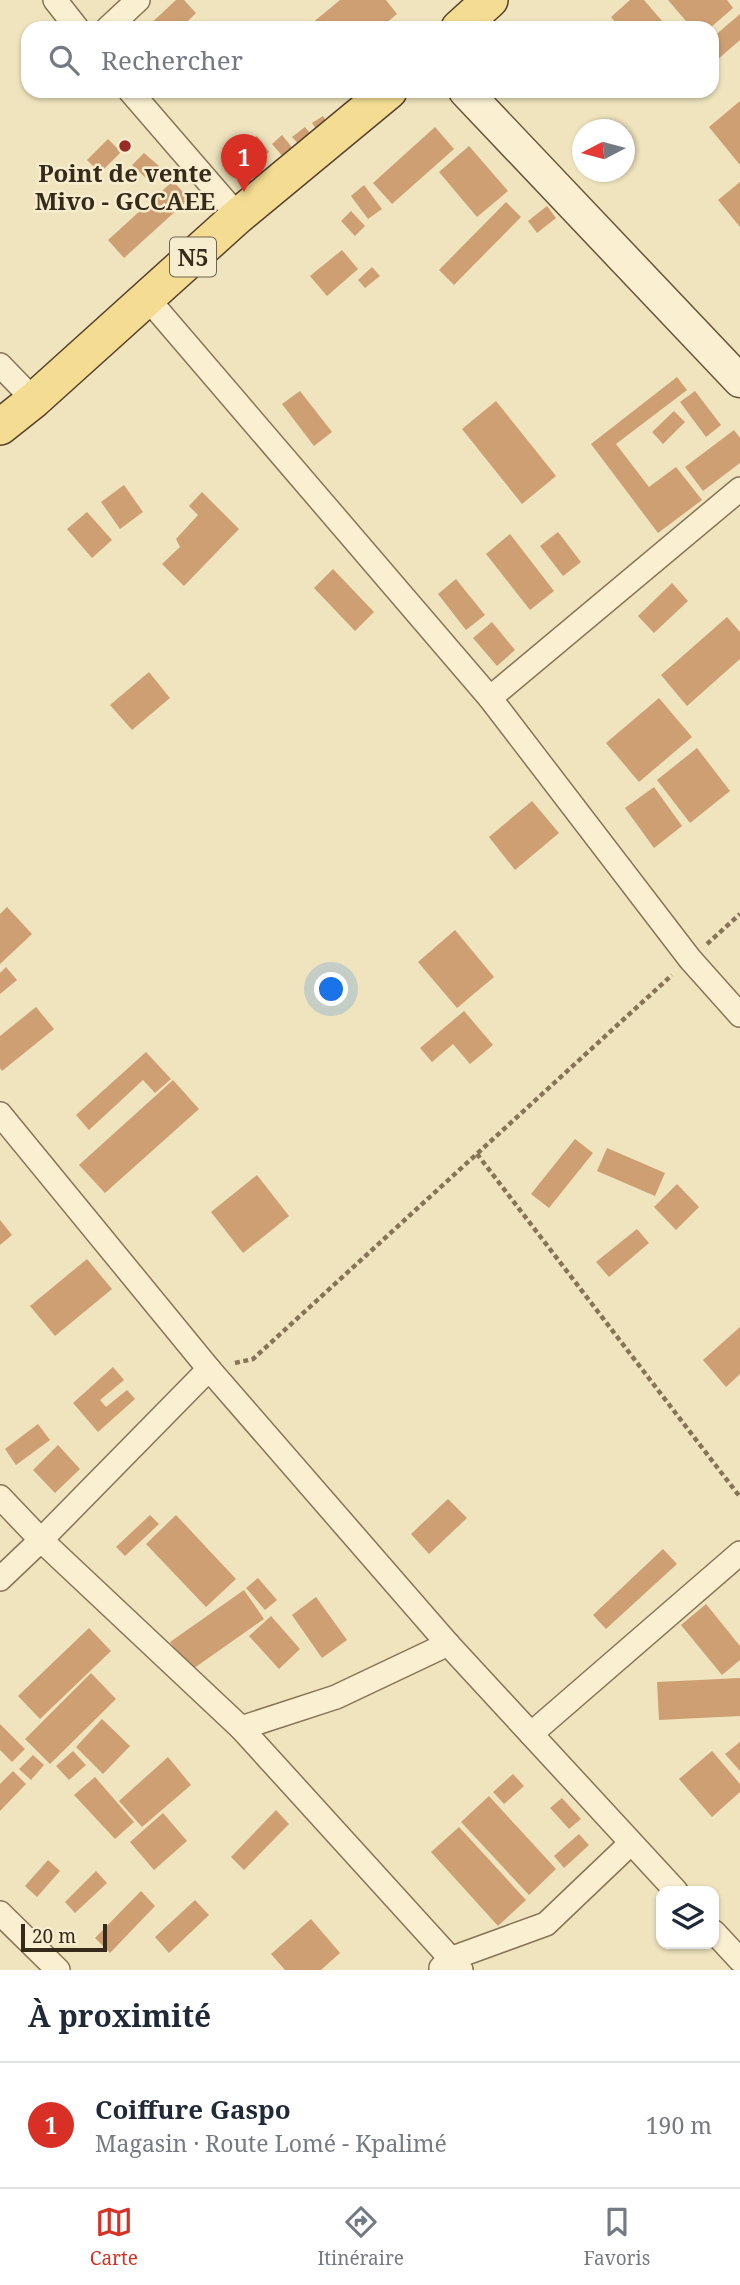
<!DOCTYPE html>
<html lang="fr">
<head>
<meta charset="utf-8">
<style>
  :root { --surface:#fff; --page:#f2f2f3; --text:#1f2937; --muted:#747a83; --line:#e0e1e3; --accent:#d93025 }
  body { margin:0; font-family:"Noto Serif",serif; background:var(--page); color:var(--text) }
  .controls { position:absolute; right:21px; bottom:21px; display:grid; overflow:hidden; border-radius:14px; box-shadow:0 2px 5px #0004 }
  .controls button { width:63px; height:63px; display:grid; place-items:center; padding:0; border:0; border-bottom:2px solid var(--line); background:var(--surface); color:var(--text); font:35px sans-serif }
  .compass { position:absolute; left:572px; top:119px; width:63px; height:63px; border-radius:50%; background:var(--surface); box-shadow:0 2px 5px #0004; rotate:264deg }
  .scale { position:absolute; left:21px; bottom:18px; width:86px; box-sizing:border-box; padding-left:7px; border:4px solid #362a1b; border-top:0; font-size:19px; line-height:24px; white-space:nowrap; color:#362a1b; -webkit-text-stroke:5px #f6edce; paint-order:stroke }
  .you { position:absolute; left:332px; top:990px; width:24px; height:24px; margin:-18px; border:5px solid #fff; border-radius:50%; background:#1a73e8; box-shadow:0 0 0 10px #1a73e833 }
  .badge { display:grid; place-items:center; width:46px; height:46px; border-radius:50%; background:var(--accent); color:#fff; font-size:23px; font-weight:700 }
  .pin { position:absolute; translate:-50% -58px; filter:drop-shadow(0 2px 4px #0008) }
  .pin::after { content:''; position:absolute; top:37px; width:24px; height:21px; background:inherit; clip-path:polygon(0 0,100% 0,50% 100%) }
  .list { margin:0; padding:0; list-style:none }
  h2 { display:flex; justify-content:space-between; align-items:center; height:91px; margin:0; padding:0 28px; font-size:30px }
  h2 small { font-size:23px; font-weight:400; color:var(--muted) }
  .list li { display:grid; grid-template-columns:46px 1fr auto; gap:21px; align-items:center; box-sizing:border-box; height:126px; padding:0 28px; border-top:2px solid var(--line) }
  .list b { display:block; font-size:26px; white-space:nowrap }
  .list p { margin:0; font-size:23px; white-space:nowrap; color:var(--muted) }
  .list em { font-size:23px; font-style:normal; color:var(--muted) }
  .icon { flex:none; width:38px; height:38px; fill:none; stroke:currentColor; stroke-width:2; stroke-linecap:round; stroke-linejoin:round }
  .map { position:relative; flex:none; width:740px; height:1970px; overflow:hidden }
  .search { position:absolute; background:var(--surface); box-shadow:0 2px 5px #0004; left:21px; right:21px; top:21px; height:77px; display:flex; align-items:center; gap:18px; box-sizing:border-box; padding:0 24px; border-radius:21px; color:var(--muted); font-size:26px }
  .sheet { height:217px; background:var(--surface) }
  nav { display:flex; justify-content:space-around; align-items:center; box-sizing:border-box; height:98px; border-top:2px solid var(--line); background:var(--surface); font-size:19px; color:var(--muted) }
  nav a { display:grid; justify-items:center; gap:4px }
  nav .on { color:var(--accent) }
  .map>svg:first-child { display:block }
</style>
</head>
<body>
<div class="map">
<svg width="740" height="1970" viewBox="0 0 740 1970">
  <rect width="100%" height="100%" fill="#efe4be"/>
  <g fill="#ce9f72">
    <path d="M176,0H184L196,13L181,28H146Z"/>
    <path d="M340,0H386L397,14L380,28H314L311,24Z"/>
    <path d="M630,0H644L668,28H620L611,17Z"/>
    <path d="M668,0H727L733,8L710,28H692Z"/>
    <path d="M740,14V40L717,60L712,55V38Z"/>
    <path d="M740,101V165L709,127Z"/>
    <path d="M323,116L331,128L320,135L312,123Z"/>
    <path d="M305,127L315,139L303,149L292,137Z"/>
    <path d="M435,127L454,149L392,204L373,183Z"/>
    <path d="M282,135L295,151L285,159L272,144Z"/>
    <path d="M257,136L269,152L250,167L237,150Z"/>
    <path d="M108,139L121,152L100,173L87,160Z"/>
    <path d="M469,146L508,191L477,217L439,172Z"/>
    <path d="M144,153L159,166L147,179L132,165Z"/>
    <path d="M173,181L189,199L124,258L108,240Z"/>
    <path d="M740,182V227L718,200Z"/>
    <path d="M364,185L382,209L368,219L351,196Z"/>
    <path d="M506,202L521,217L454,285L439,270Z"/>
    <path d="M547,206L556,218L537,233L528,221Z"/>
    <path d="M351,211L365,226L355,236L341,221Z"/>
    <path d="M342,250L358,269L327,296L310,276Z"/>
    <path d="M372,267L380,276L365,288L358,280Z"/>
    <path d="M677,377L687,390L616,444L649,487L676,467L702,500L658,533L591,444Z"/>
    <path d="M300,391L332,432L314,446L282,404Z"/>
    <path d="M695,391L721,425L706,437L680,402Z"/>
    <path d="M496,401L556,476L522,504L462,429Z"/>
    <path d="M674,411L685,422L663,444L652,432Z"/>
    <path d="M734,430L740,438V463L703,491L685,467Z"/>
    <path d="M124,485L143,512L120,529L101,502Z"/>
    <path d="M202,492L239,529L184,586L162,564L180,547L176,539L198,515L189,506Z"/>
    <path d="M87,512L112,540L92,558L67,529Z"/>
    <path d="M558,532L581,562L563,576L540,546Z"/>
    <path d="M510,534L554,591L530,610L486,554Z"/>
    <path d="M333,569L374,612L355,631L314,588Z"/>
    <path d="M456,579L485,615L466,630L438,594Z"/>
    <path d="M672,583L688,601L654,633L638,616Z"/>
    <path d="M727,617L740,632V659L687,706L661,675Z"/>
    <path d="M492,622L515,650L497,666L473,638Z"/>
    <path d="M149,672L170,698L132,730L110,705Z"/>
    <path d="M659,698L692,737L639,782L606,743Z"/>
    <path d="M697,748L730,791L690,823L657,780Z"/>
    <path d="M654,787L682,826L654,848L625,808Z"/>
    <path d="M532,801L559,833L515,870L489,837Z"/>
    <path d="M7,907L32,934L0,964V914Z"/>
    <path d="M455,930L494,977L457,1008L418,962Z"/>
    <path d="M6,967L17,980L0,994V973Z"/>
    <path d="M36,1007L54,1029L2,1071L0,1068V1036Z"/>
    <path d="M464,1011L493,1045L470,1064L453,1044L432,1062L420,1048Z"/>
    <path d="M146,1052L171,1079L155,1093L143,1080L89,1130L76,1115Z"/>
    <path d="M173,1080L199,1109L105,1193L79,1165Z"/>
    <path d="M575,1139L593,1153L549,1208L531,1194Z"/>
    <path d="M607,1148L665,1173L655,1196L597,1171Z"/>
    <path d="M257,1175L289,1216L243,1253L211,1212Z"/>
    <path d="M677,1184L699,1207L676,1230L654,1207Z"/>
    <path d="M0,1220L12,1235L0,1245Z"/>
    <path d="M637,1229L649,1243L609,1277L596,1262Z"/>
    <path d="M87,1259L112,1289L55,1336L30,1306Z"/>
    <path d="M740,1327V1374L726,1387L703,1360Z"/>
    <path d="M113,1367L124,1380L100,1400L106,1407L127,1390L135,1399L98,1432L73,1403Z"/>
    <path d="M38,1424L50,1440L16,1465L5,1449Z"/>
    <path d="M58,1445L80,1469L55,1493L33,1470Z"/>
    <path d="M448,1499L467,1518L429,1554L411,1534Z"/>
    <path d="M150,1515L159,1524L125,1556L116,1547Z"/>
    <path d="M176,1515L236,1579L206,1607L146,1544Z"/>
    <path d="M663,1549L677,1564L606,1629L593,1615Z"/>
    <path d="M258,1578L277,1600L265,1610L246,1588Z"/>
    <path d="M244,1590L264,1619L190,1671L170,1642Z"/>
    <path d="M316,1597L347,1640L322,1658L292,1615Z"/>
    <path d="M706,1604L740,1646V1660L722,1675L681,1625Z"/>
    <path d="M271,1616L300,1649L279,1669L249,1636Z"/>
    <path d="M89,1628L111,1651L40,1719L18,1696Z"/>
    <path d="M91,1673L116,1699L50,1764L25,1739Z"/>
    <path d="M740,1678V1716L659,1720L657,1682Z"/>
    <path d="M102,1719L130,1746L103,1774L76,1747Z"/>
    <path d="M0,1724L25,1749L12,1762L0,1750Z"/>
    <path d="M740,1742V1771L725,1754Z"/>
    <path d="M73,1751L86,1765L69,1780L56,1766Z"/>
    <path d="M712,1751L740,1784V1792L712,1817L679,1779Z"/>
    <path d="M33,1755L44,1765L31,1780L19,1769Z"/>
    <path d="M168,1757L191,1785L142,1827L119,1801Z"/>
    <path d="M13,1771L26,1784L0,1811V1784Z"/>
    <path d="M513,1774L524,1786L504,1804L493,1792Z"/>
    <path d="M95,1777L134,1822L115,1839L74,1795Z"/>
    <path d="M489,1796L556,1869L529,1895L461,1822Z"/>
    <path d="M562,1798L581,1819L569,1829L550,1808Z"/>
    <path d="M276,1810L289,1824L244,1870L231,1857Z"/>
    <path d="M163,1813L187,1841L154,1870L130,1842Z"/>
    <path d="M459,1827L526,1900L498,1926L431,1852Z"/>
    <path d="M579,1834L589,1845L564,1868L554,1856Z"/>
    <path d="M48,1860L60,1871L37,1897L25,1886Z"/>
    <path d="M96,1871L107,1883L75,1913L65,1902Z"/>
    <path d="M141,1891L155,1906L110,1953L95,1938Z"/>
    <path d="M195,1900L209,1915L169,1953L155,1937Z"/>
    <path d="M311,1919L340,1953L321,1970H285L271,1954Z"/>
  </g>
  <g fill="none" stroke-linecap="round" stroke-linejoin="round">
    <g stroke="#877456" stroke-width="26">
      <g id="street">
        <path d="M55,0L77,28"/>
        <path d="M108,28L138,0"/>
        <path d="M130,91L238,216"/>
        <path d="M148,299L490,698L690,959L740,1015"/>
        <path d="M0,365L34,400"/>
        <path d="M490,698L740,489"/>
        <path d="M0,1114L209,1369L448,1644L676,1891"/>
        <path d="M0,1497L41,1540L241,1728L461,1970"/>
        <path d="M0,1579L41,1540L209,1369"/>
        <path d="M241,1728L336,1697L448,1644"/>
        <path d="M531,1734L740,1553"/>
        <path d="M0,1913L58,1970"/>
        <path d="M714,1932L740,1960"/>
        <path d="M441,1968L450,1959L546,1924L631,1843"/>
      </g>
    </g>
    <g stroke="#69553a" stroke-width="35">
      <path id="secondary" d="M465,91L740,381"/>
    </g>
    <g stroke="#55412b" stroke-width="38">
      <g id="primary">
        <path d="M459,28L490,0"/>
        <path d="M0,427L34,400L238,216L389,91"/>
      </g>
    </g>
    <g stroke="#877456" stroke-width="4.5" stroke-dasharray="5 3.5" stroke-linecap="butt">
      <path d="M707,944L740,914"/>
      <path d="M477,1154L740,1497"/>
      <path d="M235,1363L253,1359L672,975"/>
    </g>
    <use href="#street" stroke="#faf0d1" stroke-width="23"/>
    <use href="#secondary" stroke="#faf0d1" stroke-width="32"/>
    <use href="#primary" stroke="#f4dd93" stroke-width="35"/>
  </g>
  <circle fill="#982c25" stroke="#f6edce" stroke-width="2.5" cx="125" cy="146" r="7"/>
  <g text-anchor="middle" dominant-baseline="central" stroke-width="5" stroke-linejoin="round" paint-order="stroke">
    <rect fill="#f6edce" stroke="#706451" stroke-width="2" x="170" y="237.5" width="46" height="39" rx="5"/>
    <g font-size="23" font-weight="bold" fill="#362a1b">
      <text x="193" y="257">N5</text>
    </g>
    <g font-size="24" font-weight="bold" fill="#362a1b" stroke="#f6edce">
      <text x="125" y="172">Point de vente<tspan x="125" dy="28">Mivo - GCCAEE</tspan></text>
    </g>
  </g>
</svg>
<div class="controls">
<button><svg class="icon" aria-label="layers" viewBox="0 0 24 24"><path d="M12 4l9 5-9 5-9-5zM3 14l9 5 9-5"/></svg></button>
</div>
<svg class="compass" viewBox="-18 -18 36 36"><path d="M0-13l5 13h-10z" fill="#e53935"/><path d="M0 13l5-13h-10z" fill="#747a83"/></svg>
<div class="scale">20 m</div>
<div class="you"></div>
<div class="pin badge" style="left:244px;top:192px">1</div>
<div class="search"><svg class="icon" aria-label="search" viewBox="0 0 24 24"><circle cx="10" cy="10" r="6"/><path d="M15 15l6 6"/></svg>Rechercher</div>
</div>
<section class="sheet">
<h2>À proximité<small></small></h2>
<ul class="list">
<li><span class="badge">1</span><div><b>Coiffure Gaspo</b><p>Magasin · Route Lomé - Kpalimé</p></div><em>190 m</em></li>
</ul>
</section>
<nav>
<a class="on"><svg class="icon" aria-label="map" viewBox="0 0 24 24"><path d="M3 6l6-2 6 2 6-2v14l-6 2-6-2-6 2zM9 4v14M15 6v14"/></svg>Carte</a>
<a><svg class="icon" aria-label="directions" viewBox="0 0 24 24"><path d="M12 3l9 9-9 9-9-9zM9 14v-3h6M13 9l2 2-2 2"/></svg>Itinéraire</a>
<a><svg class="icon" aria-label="saved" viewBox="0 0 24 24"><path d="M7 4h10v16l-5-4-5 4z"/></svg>Favoris</a>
</nav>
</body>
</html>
